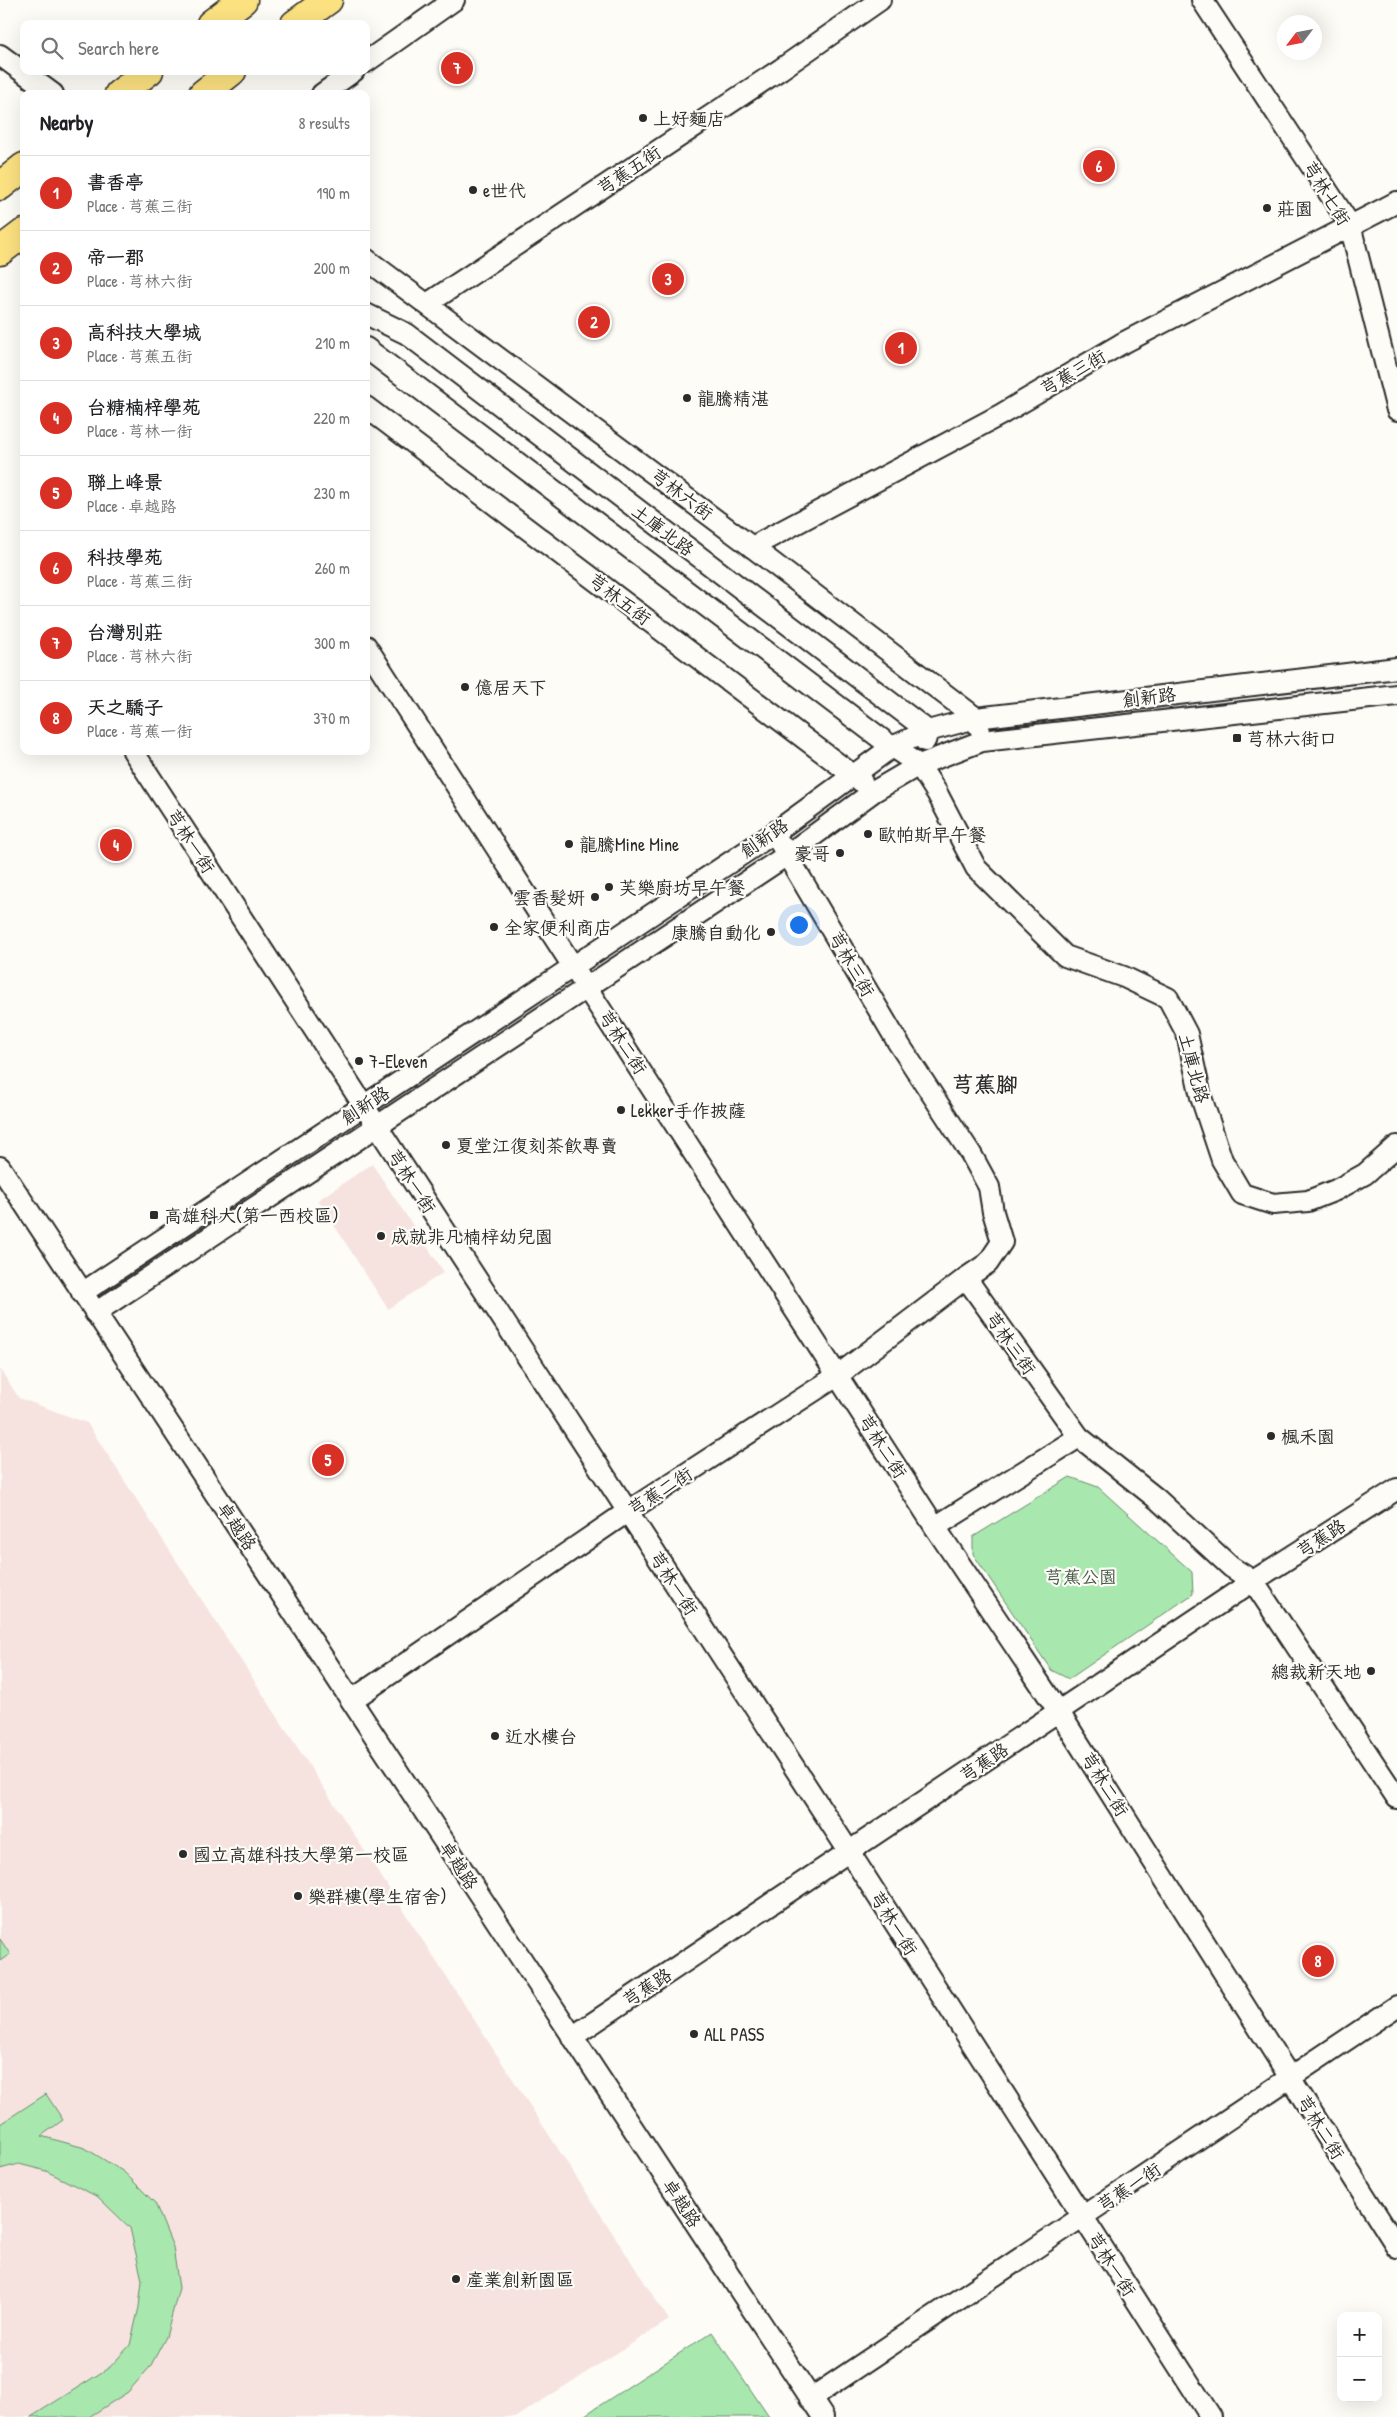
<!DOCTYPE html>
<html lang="en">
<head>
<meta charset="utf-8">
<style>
  :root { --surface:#fff; --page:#f6f6f6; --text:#202124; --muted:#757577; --line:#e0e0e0; --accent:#d93025 }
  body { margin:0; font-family:"Patrick Hand","LXGW WenKai TC",sans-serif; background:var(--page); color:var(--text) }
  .controls { position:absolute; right:15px; bottom:15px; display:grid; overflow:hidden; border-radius:10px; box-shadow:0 5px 20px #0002 }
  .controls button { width:45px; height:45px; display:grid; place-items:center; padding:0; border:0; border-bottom:1px solid var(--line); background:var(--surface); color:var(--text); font:25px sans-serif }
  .compass { position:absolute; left:1277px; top:15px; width:45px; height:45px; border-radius:50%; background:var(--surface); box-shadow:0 5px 20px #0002; rotate:238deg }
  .you { position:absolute; left:798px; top:924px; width:18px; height:18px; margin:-12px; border:4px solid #fff; border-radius:50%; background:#1a73e8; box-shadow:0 0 0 8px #1a73e833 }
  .badge { display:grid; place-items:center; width:32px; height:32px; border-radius:50%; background:var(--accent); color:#fff; font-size:16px; font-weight:700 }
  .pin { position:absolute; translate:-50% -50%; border:2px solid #fff; box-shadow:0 1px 5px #0006 }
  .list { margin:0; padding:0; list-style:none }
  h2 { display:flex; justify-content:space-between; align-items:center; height:65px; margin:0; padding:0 20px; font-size:21px }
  h2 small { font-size:16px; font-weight:400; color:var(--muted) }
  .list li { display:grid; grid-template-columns:32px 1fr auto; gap:15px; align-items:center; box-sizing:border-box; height:75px; padding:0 20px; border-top:1px solid var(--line) }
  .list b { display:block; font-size:19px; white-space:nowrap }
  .list p { margin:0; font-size:16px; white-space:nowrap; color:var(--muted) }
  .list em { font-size:16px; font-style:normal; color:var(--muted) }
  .icon { flex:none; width:28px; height:28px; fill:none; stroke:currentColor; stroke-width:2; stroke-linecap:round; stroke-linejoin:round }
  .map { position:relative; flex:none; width:1397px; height:2417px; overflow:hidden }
  .search { position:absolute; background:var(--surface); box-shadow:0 5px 20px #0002; left:20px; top:20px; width:350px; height:55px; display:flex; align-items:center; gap:12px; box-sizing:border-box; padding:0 18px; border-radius:10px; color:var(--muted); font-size:19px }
  .panel { position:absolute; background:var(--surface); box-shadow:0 5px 20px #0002; left:20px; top:90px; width:350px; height:665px; border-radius:10px }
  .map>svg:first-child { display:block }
</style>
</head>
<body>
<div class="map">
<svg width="1397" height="2417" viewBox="0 0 1397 2417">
  <rect width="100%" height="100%" fill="#fdfcf7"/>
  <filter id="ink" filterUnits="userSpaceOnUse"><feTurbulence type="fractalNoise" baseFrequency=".02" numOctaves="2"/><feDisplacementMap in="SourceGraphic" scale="10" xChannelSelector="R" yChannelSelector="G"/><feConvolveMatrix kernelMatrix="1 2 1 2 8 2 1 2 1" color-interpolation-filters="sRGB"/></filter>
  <g filter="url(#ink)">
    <g fill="#f6e3df">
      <path d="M372,1164L444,1272L388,1309L318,1200Z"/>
      <path d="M0,1369L19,1398L87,1423L669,2320L516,2417H0Z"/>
    </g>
    <g fill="#a8e7ae" stroke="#6a896c">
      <path d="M1070,1477L1098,1487L1192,1572L1193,1594L1069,1679L1051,1670L973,1554V1537Z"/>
      <path d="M0,1939L10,1954L0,1961Z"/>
      <path d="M46,2094L63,2120L41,2136L85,2148L124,2172L155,2203L173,2247L179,2288L166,2337L150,2367L128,2392L89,2417H31L110,2367L130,2345L139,2307L142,2280L130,2228L98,2197L46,2171L19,2164L0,2169V2124Z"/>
      <path d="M712,2332L769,2417H582Z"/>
    </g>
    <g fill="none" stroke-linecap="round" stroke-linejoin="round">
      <g stroke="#2b2b2b" stroke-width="24">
        <g id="minor">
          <path d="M1202,0L1350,225L1397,410"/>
          <path d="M0,55L53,94"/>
          <path d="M366,62L454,0"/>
          <path d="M322,94L354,71"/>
          <path d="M366,259L752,547L976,718L979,727"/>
          <path d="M427,304L781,69L880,0"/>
          <path d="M366,314L407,334L928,731L925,741"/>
          <path d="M366,348L892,747L919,765L937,793L976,868L1065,956L1124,977L1168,998L1187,1034L1201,1097L1222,1160L1242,1194L1273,1204L1308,1201L1336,1190L1365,1174L1397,1146"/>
          <path d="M366,407L862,782"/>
          <path d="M752,547L1000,415L1121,344L1397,202"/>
          <path d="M366,646L935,1527L1059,1712L1397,2247"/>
          <path d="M133,751L850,1853L1211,2417"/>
          <path d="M780,843L897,1041L971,1154L989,1187L993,1212L1002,1242L988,1263L966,1278L1079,1437L1157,1499L1231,1567L1253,1581L1397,1798"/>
          <path d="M0,1167L823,2417"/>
          <path d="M82,1293L774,833L892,747L928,731L976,718L1397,668"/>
          <path d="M95,1313L787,855L873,792L919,765L982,741L1397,695"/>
          <path d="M935,1527L1079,1437"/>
          <path d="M352,1700L627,1512L837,1376L966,1278"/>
          <path d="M572,2037L1253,1581L1397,1489"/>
          <path d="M810,2399L1397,2006"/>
        </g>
      </g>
      <g stroke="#2b2b2b" stroke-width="31">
        <g id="motorway">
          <path d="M211,24L243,0"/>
          <path d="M295,24L328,0"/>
          <path d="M119,94L149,71"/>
          <path d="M203,94L232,71"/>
          <path d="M0,186L24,167"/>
          <path d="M0,251L24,233"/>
        </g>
      </g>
      <use href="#minor" stroke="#fdfcf7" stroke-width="20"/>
      <use href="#motorway" stroke="#fbe180" stroke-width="28"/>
    </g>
  </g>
  <g fill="#2b2b2b" stroke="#fdfcf7" stroke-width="2">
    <circle cx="643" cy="118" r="5"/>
    <circle cx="473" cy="190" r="5"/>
    <circle cx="1267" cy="208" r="5"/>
    <circle cx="687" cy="398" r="5"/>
    <circle cx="465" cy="687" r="5"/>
    <rect x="1232" y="733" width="10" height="10" rx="2.5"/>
    <circle cx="868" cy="834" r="5"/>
    <circle cx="569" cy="844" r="5"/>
    <circle cx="840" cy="853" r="5"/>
    <circle cx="609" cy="887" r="5"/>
    <circle cx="595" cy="897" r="5"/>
    <circle cx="494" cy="927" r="5"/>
    <circle cx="771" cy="932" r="5"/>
    <circle cx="359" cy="1061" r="5"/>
    <circle cx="621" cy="1110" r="5"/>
    <circle cx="446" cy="1145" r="5"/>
    <rect x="149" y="1210" width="10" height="10" rx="2.5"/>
    <circle cx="381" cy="1236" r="5"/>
    <circle cx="1271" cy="1436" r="5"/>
    <circle cx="1371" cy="1671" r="5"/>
    <circle cx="495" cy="1736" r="5"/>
    <circle cx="183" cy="1854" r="5"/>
    <circle cx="298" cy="1896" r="5"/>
    <circle cx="694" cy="2034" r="5"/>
    <circle cx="456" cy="2279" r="5"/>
  </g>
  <g text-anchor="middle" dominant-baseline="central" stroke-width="4.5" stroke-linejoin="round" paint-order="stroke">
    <g font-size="18" fill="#2b2b2b" stroke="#fdfcf7" text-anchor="start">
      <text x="653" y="118">上好麵店</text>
      <text x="483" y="190">e世代</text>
      <text x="1277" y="208">莊園</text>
      <text x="697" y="398">龍騰精湛</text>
      <text x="475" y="687">億居天下</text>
      <text x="1247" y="738">芎林六街口</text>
      <text x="878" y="834">歐帕斯早午餐</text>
      <text x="579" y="844">龍騰Mine Mine</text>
      <text x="830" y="853" text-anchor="end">豪哥</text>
      <text x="619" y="887">芙樂廚坊早午餐</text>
      <text x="585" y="897" text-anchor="end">雲香髮妍</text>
      <text x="504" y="927">全家便利商店</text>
      <text x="761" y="932" text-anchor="end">康騰自動化</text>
      <text x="369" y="1061">7-Eleven</text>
      <text x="631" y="1110">Lekker手作披薩</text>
      <text x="456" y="1145">夏堂江復刻茶飲專賣</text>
      <text x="164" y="1215">高雄科大(第一西校區)</text>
      <text x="391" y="1236">成就非凡楠梓幼兒園</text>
      <text x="1281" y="1436">楓禾園</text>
      <text x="1361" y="1671" text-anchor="end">總裁新天地</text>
      <text x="505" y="1736">近水樓台</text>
      <text x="193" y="1854">國立高雄科技大學第一校區</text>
      <text x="308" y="1896">樂群樓(學生宿舍)</text>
      <text x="704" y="2034">ALL PASS</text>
      <text x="466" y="2279">產業創新園區</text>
    </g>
    <g font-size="18" fill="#2b2b2b" stroke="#fdfcf7">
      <text transform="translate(629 170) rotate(-34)">芎蕉五街</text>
      <text transform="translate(1327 193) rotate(58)">芎林七街</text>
      <text transform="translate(1073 372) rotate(-30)">芎蕉三街</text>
      <text transform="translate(682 494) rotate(37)">芎林六街</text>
      <text transform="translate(663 530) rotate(37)">土庫北路</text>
      <text transform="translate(620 599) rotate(37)">芎林五街</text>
      <text transform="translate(1149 697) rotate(-7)">創新路</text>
      <text transform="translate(764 838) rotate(-35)">創新路</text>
      <text transform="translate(191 841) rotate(57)">芎林一街</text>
      <text transform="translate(852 964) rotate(60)">芎林三街</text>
      <text transform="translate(623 1042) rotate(57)">芎林二街</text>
      <text transform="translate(1194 1068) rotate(75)">土庫北路</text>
      <text transform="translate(365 1105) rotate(-33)">創新路</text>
      <text transform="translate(412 1181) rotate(57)">芎林一街</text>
      <text transform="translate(1011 1343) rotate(55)">芎林三街</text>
      <text transform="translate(883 1446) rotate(57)">芎林二街</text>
      <text transform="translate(660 1491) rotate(-33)">芎蕉二街</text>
      <text transform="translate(237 1526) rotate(56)">卓越路</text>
      <text transform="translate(1321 1538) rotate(-33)">芎蕉路</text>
      <text transform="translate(674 1583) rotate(57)">芎林一街</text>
      <text transform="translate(984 1762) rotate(-34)">芎蕉路</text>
      <text transform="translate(1105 1784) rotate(58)">芎林二街</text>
      <text transform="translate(459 1865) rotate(57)">卓越路</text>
      <text transform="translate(894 1923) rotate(58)">芎林一街</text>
      <text transform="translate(647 1987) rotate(-33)">芎蕉路</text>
      <text transform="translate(1321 2127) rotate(58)">芎林二街</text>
      <text transform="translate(1129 2187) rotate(-34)">芎蕉一街</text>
      <text transform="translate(682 2203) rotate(57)">卓越路</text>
      <text transform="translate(1112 2264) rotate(57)">芎林一街</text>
    </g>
    <g font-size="18" fill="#4a5a4c" stroke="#fdfcf7">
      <text x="1081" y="1576">芎蕉公園</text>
    </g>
    <g font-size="22" font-weight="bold" fill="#2b2b2b" stroke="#fdfcf7">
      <text x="985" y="1084">芎蕉腳</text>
    </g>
  </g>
</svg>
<div class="controls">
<button>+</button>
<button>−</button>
</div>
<svg class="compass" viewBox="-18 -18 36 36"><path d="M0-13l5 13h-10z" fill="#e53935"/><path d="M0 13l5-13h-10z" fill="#757577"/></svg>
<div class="you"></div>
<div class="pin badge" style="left:901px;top:348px">1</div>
<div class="pin badge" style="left:594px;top:322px">2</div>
<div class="pin badge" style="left:668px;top:279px">3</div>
<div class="pin badge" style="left:116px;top:845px">4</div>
<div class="pin badge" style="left:328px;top:1460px">5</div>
<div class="pin badge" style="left:1099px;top:166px">6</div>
<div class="pin badge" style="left:457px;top:68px">7</div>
<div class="pin badge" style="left:1318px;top:1961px">8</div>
<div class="search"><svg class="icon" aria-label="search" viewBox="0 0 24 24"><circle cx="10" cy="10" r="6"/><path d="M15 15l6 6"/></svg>Search here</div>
<section class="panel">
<h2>Nearby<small>8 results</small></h2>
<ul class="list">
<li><span class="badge">1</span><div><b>書香亭</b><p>Place · 芎蕉三街</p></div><em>190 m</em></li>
<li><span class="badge">2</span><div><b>帝一郡</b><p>Place · 芎林六街</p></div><em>200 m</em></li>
<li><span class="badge">3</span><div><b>高科技大學城</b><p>Place · 芎蕉五街</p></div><em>210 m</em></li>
<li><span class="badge">4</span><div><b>台糖楠梓學苑</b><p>Place · 芎林一街</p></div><em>220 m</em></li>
<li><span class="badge">5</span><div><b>聯上峰景</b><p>Place · 卓越路</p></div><em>230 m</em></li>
<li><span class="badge">6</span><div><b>科技學苑</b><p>Place · 芎蕉三街</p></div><em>260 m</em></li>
<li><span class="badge">7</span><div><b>台灣別莊</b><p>Place · 芎林六街</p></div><em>300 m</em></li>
<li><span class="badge">8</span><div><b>天之驕子</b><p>Place · 芎蕉一街</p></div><em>370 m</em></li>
</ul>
</section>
</div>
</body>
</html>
